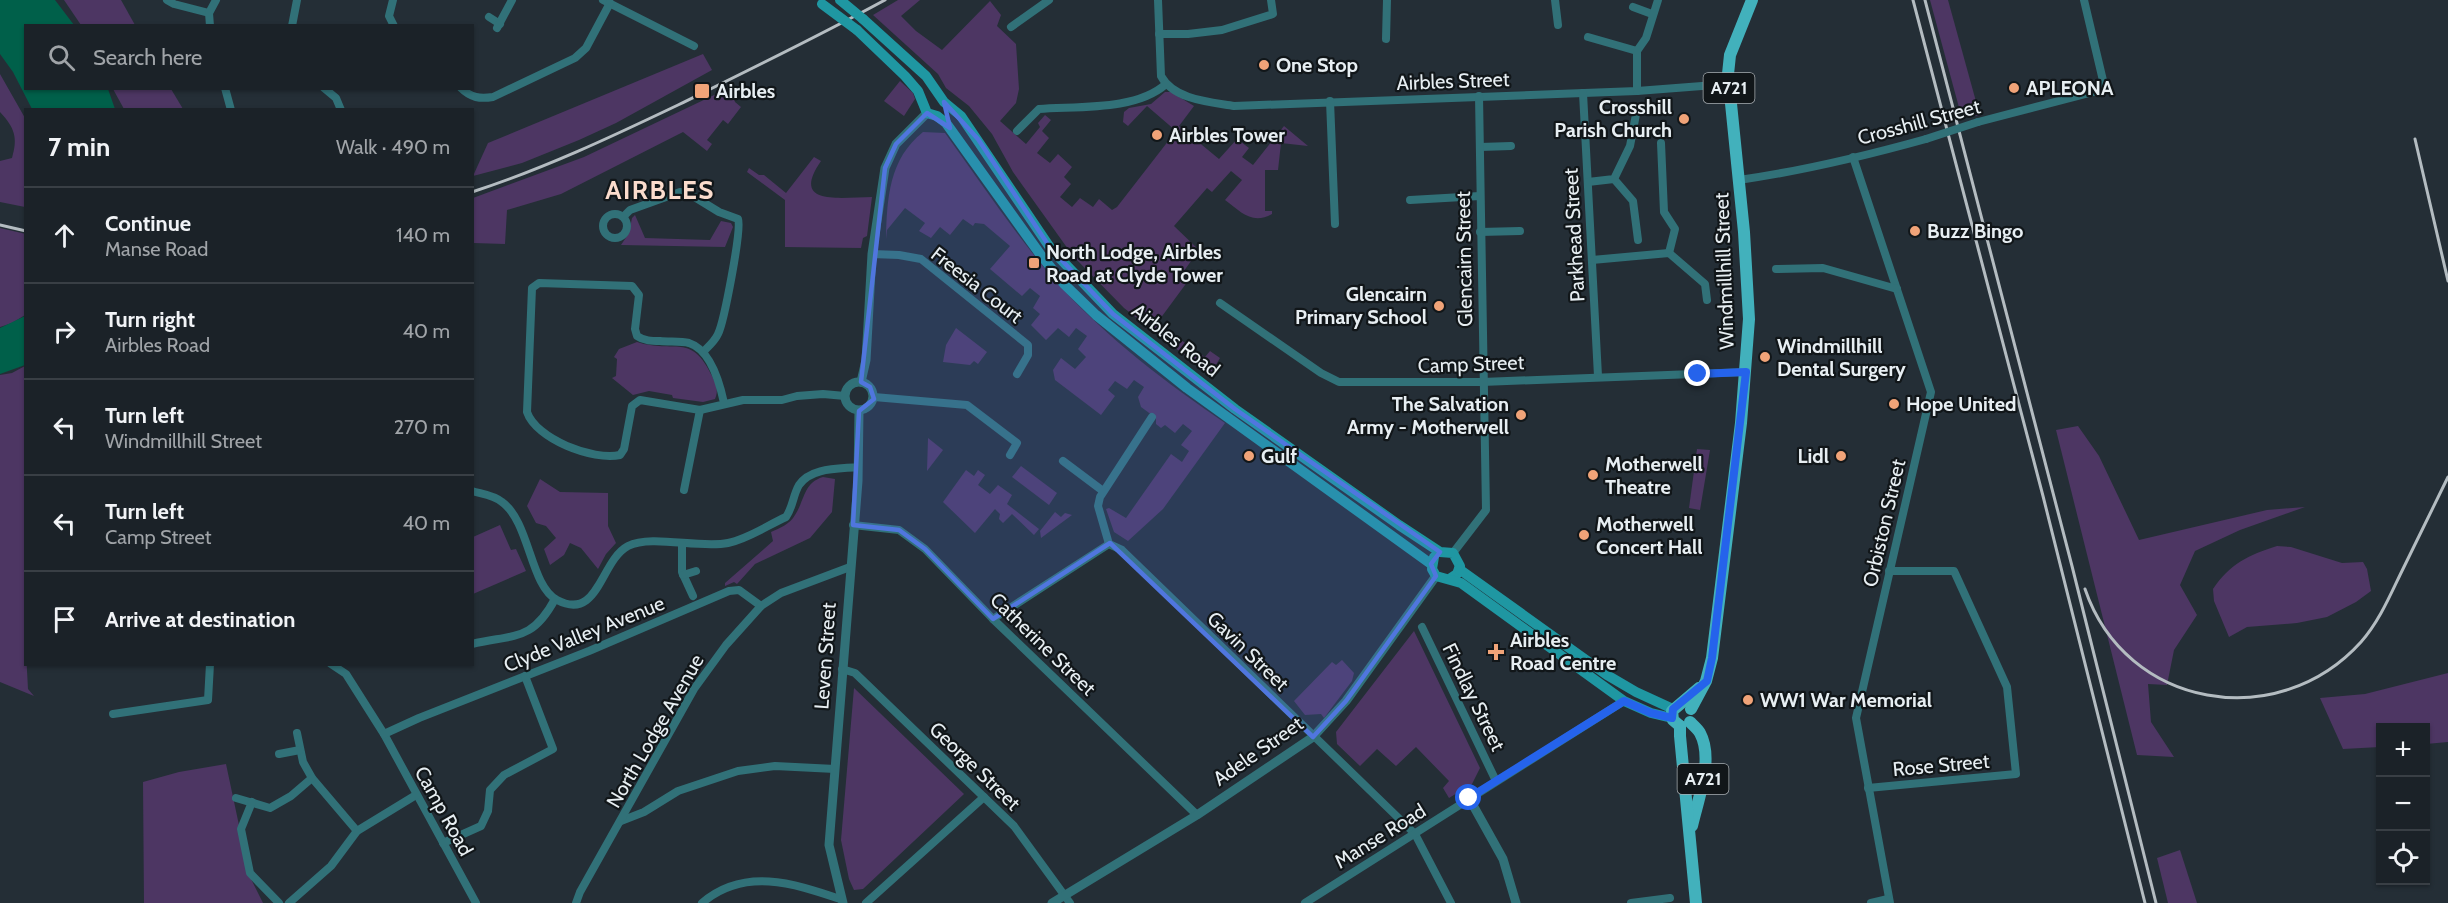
<!DOCTYPE html>
<html lang="en">
<head>
<meta charset="utf-8">
<style>
  :root { --surface:#1b2228; --page:#242a30; --text:#f1f3f6; --muted:#a0a4a8; --line:#393f45 }
  body { margin:0; font-family:Cabin,sans-serif; background:var(--page); color:var(--text) }
  .controls { position:absolute; right:18px; bottom:18px; display:grid; overflow:hidden; border-radius:0px; box-shadow:0 2px 4px #0004 }
  .controls button { width:54px; height:54px; display:grid; place-items:center; padding:0; border:0; border-bottom:2px solid var(--line); background:var(--surface); color:var(--text); font:30px sans-serif }
  .stop { position:absolute; width:18px; height:18px; margin:-14px; border:4px solid #2563eb; border-radius:50%; background:#fff }
  .stop.end { background:#2563eb; border-color:#fff; box-shadow:0 2px 6px #0008 }
  .list { margin:0; padding:0; list-style:none }
  h2 { display:flex; justify-content:space-between; align-items:center; height:78px; margin:0; padding:0 24px; font-size:26px }
  h2 small { font-size:20px; font-weight:400; color:var(--muted) }
  .list li { display:grid; grid-template-columns:39px 1fr auto; gap:18px; align-items:center; box-sizing:border-box; height:96px; padding:0 24px; border-top:2px solid var(--line) }
  .list b { display:block; font-size:22px; white-space:nowrap }
  .list p { margin:0; font-size:20px; white-space:nowrap; color:var(--muted) }
  .list em { font-size:20px; font-style:normal; color:var(--muted) }
  .icon { flex:none; width:33px; height:33px; fill:none; stroke:currentColor; stroke-width:2; stroke-linecap:round; stroke-linejoin:round }
  .map { position:relative; flex:none; width:2448px; height:903px; overflow:hidden }
  .search { position:absolute; background:var(--surface); box-shadow:0 2px 4px #0004; left:24px; top:24px; width:450px; height:66px; display:flex; align-items:center; gap:15px; box-sizing:border-box; padding:0 21px; border-radius:0px; color:var(--muted); font-size:22px }
  .panel { position:absolute; background:var(--surface); box-shadow:0 2px 4px #0004; left:24px; top:108px; width:450px; height:558px; border-radius:0px }
  .map>svg:first-child { display:block }
</style>
</head>
<body>
<div class="map">
<svg width="2448" height="903" viewBox="0 0 2448 903">
  <rect width="100%" height="100%" fill="#242e36"/>
  <g fill="#4d3663">
    <path d="M64,0H121L135,25H81Z"/>
    <path d="M898,0H920L901,16L916,31L942,50L990,1L1001,15L997,26L1016,44L1019,89L1016,103L1000,121L1026,144L1040,127L1038,123L1045,115L1051,120L1042,131L1049,138L1037,153L1050,163L1058,154L1072,167L1064,177L1071,184L1060,197L1072,207L1080,198L1093,207L1099,199L1112,210L1117,207L1176,131L1147,106L1128,126L1123,122L1124,112L1129,108L1151,104L1165,92H1171L1194,106L1179,126L1219,159L1237,139L1249,148L1242,157L1253,165L1284,126L1308,146L1281,143L1278,170H1265V211H1272V214C1252,225 1241,212 1225,200L1242,180L1231,171L1212,192L1207,188L1174,226L1199,250L1181,275L1188,281L1157,323L1205,357L1210,351L1220,358L1210,375L1124,308L1073,256L1013,172L992,134L969,106L946,88L938,74L873,15Z"/>
    <path d="M1930,0H1948L1980,116L1961,115Z"/>
    <path d="M703,54L712,70L616,123L579,140L522,163L473,176L488,143Z"/>
    <path d="M0,74L25,118V207L0,202V161L12,158C18,138 15,128 0,112Z"/>
    <path d="M900,81L913,93L915,99L904,116L884,101Z"/>
    <path d="M731,87L735,102L741,107L728,124L723,120L707,140L712,144L707,151L683,132L561,194L507,210L505,244L473,243V198L584,157Z"/>
    <path d="M113,89H171L183,109H124Z"/>
    <path d="M923,132L945,133C982,184 1018,239 1060,286C1107,338 1168,384 1225,423L1163,509L1128,541L1114,532L1106,509L1109,508L1126,518L1171,454L1182,462L1189,451L1181,445L1192,431L1183,424L1175,433L1165,425L1161,428L1156,424V418L1141,407L1138,397L1144,387L1134,380L1127,389L1115,381L1108,390L1115,396L1101,415L1055,380L1053,370L1061,358L1075,369L1086,357L1078,349L1087,336L1076,328L1069,337L1058,328L1046,340L1031,325L1040,314L1033,308L1040,296L1030,288L1022,296L990,269L1010,246L984,224L975,223L973,226L963,219L950,235L940,227L931,238L919,231L925,223L905,208L887,230L886,239C887,198 889,159 923,132Z"/>
    <path d="M814,157L821,161C789,207 842,197 872,197L867,236L863,238L861,248L785,247V200L747,172L749,168L759,175H764L786,193Z"/>
    <path d="M635,215L645,238L710,240L721,221L731,223L733,227L725,247L621,245L629,233L632,218Z"/>
    <path d="M0,228L26,234L25,315L12,323L0,327Z"/>
    <path d="M956,328L987,352L978,364L974,361L970,365L943,362L946,345Z"/>
    <path d="M637,342C675,354 691,332 712,376C716,384 719,390 715,399L703,402L673,398L672,395L649,391L633,395L612,378L616,376L617,359L614,357L619,349Z"/>
    <path d="M25,366V633L28,689L34,696L0,682V375L12,373Z"/>
    <path d="M2078,426L2099,456L2139,540L2267,510L2305,507L2240,530L2195,551L2180,585L2197,615L2174,650L2167,685L2148,684L2151,722L2174,757L2137,755L2056,430Z"/>
    <path d="M928,438L943,450L927,471Z"/>
    <path d="M1697,449L1710,450L1700,510L1689,508Z"/>
    <path d="M1021,466L1057,493L1049,505L1012,477Z"/>
    <path d="M966,470L974,476L978,470L985,475L978,485L990,494L998,485L1012,495L1007,504L1039,529L1034,535L1012,514L1003,523L999,519L1000,514L995,509L975,533L943,502Z"/>
    <path d="M823,477L835,479L832,512L810,538L755,564L737,584L734,582L725,586V583L773,541L771,532C780,528 790,524 795,515C805,500 803,483 823,477Z"/>
    <path d="M540,479L560,492L608,493V526L616,543L606,554L598,569L581,548L570,543L564,555L550,565L544,549L556,538L546,526L536,523L527,506Z"/>
    <path d="M1055,512L1061,517L1065,513L1072,515L1041,538L1040,531Z"/>
    <path d="M500,525L511,550L516,549L526,571L473,594V537Z"/>
    <path d="M2277,546L2291,547L2342,563L2363,562L2367,569L2371,591L2356,602L2327,617L2297,623L2247,627L2229,637L2214,601L2213,589C2230,564 2248,555 2277,546Z"/>
    <path d="M1414,631L1480,768L1472,784L1449,798L1443,788L1449,781L1416,747L1396,766L1377,749L1360,766L1337,744L1336,732Z"/>
    <path d="M1342,660L1354,673L1352,681L1324,718L1321,714L1305,715L1294,701L1332,662L1336,665Z"/>
    <path d="M2448,673V742L2426,744V728H2380V747L2343,749L2320,698L2365,694Z"/>
    <path d="M854,688L964,794L863,889L854,890L849,879L841,840Z"/>
    <path d="M226,764L250,877L263,903H144L143,782L179,772Z"/>
    <path d="M2180,850L2197,903H2168L2157,858Z"/>
  </g>
  <g fill="#00604a">
    <path d="M0,0H55L74,25L26,26V88L108,89L115,109H32L13,72L0,54Z"/>
    <path d="M25,316V365L0,374V328Z"/>
  </g>
  <g fill="none" stroke-linecap="round" stroke-linejoin="round">
    <g stroke="#317178" stroke-width="8">
      <path d="M167,0L174,4L209,13"/>
      <path d="M393,0L389,16L394,26"/>
      <path d="M603,0L694,46"/>
      <path d="M1158,0L1161,76C1174,100 1210,102 1234,106L1637,91L1728,84"/>
      <path d="M1555,0L1558,25"/>
      <path d="M1633,7L1652,14"/>
      <path d="M489,17L500,24"/>
      <path d="M210,26L209,13L216,0"/>
      <path d="M292,26L297,0"/>
      <path d="M1011,27L1049,0"/>
      <path d="M497,28L512,0"/>
      <path d="M1159,34H1188L1222,30L1273,14L1271,0"/>
      <path d="M1588,37L1637,51"/>
      <path d="M1386,39L1387,0"/>
      <path d="M225,88L231,110"/>
      <path d="M324,88L336,98L341,110"/>
      <path d="M461,88C471,98 480,99 493,97L575,58L586,48L610,3"/>
      <path d="M1637,91V51L1646,38L1658,0"/>
      <path d="M1583,93L1598,376"/>
      <path d="M1330,101L1335,224"/>
      <path d="M1978,122L2105,89L2084,0"/>
      <path d="M1017,131L1039,109C1077,106 1136,111 1166,84"/>
      <path d="M1661,143L1664,212L1675,229L1669,253"/>
      <path d="M1480,147L1511,146"/>
      <path d="M1853,157L1931,392L1856,718L1890,903"/>
      <path d="M1614,179L1633,201L1638,240"/>
      <path d="M1739,180C1802,171 1865,156 1926,139"/>
      <path d="M1588,182L1614,179L1630,146L1637,109"/>
      <path d="M1410,200L1480,196"/>
      <circle cx="615" cy="226" r="12"/>
      <path d="M623,217L630,210L680,192L688,193L719,212L738,219C742,229 724,322 718,334C715,341 708,347 703,352"/>
      <path d="M1480,232L1520,231"/>
      <path d="M872,254L899,255L921,259L1028,345V355L1017,374"/>
      <path d="M1592,260L1669,253L1705,284L1707,300"/>
      <path d="M1776,269L1823,268L1897,289"/>
      <path d="M1220,303L1321,373L1339,382H1482L1746,372"/>
      <path d="M874,397L967,405L1017,443L1010,455"/>
      <path d="M724,403C720,384 711,350 689,343C681,341 669,342 660,341C652,341 644,341 637,336L635,329L639,295L632,286L539,283L532,288L527,412C536,439 593,461 620,455L624,449L632,406L640,400L700,410L743,400H782L797,396L823,394L845,396"/>
      <path d="M1063,461L1103,491"/>
      <path d="M684,490L700,410"/>
      <path d="M472,491C482,494 494,495 502,502C530,522 530,586 557,600C599,622 600,561 628,546C652,534 699,549 728,543C748,539 768,525 786,517C793,507 793,495 799,485C811,467 840,469 858,467"/>
      <path d="M853,525L899,530L925,549L993,619L1197,815"/>
      <path d="M682,544V572L693,596"/>
      <path d="M1109,544L1122,550L1415,834L1451,903"/>
      <path d="M1109,544L1098,506L1100,497L1152,417"/>
      <path d="M1453,553L1486,510L1479,96"/>
      <path d="M683,575L696,571"/>
      <path d="M993,619L1109,544"/>
      <path d="M1422,627L1496,781"/>
      <path d="M472,644C514,634 532,642 555,599"/>
      <path d="M331,664L346,674L384,734L476,903"/>
      <path d="M842,669L855,673L1014,826L1070,903"/>
      <path d="M113,714L208,700L210,664"/>
      <path d="M297,733L303,762L312,778L357,831"/>
      <path d="M384,734L419,718L589,651L729,591L739,590L761,606"/>
      <path d="M279,754L300,750"/>
      <path d="M1868,788L2016,774L2007,687L1954,571H1889"/>
      <path d="M236,798L270,808L291,796L312,778"/>
      <path d="M252,802L241,829L250,873L279,903"/>
      <path d="M621,821L644,812L678,791L738,771L775,766L835,769"/>
      <path d="M443,843L481,826L488,811L490,790L504,775L553,749L525,676"/>
      <path d="M289,903L331,866L357,831L416,795"/>
      <path d="M576,903L580,892L694,689L726,645L761,606L781,593L850,567"/>
      <path d="M702,903C744,867 793,883 840,899"/>
      <path d="M866,903L984,797"/>
      <path d="M1305,903L1624,701"/>
      <path d="M1631,903L1670,898"/>
      <path d="M1871,903L1888,899"/>
    </g>
    <g stroke="#317178" stroke-width="9">
      <circle cx="859" cy="396" r="14"/>
      <path d="M861,382L866,360L872,254L885,168L896,144L927,113"/>
      <path d="M1469,798L1503,859L1516,903"/>
      <path d="M843,903L829,845L858,481L859,411"/>
      <path d="M1052,903L1197,815L1313,737L1346,701L1436,576"/>
    </g>
    <g stroke="#1f97a2" stroke-width="10">
      <path d="M863,19L926,76L944,102L961,116L1051,249L1113,314L1235,409L1399,525L1440,552L1453,553L1460,566L1457,574L1451,578"/>
      <path d="M857,30L905,76L918,91L927,113L937,116L946,123L1040,254L1064,284L1096,315L1187,388L1431,564"/>
      <path d="M1434,557L1432,569L1436,576L1461,583L1624,701L1651,713L1672,718"/>
      <path d="M1459,569L1607,675L1636,692L1673,709"/>
    </g>
    <g stroke="#42b1bc" stroke-width="12">
      <path d="M1691,709L1706,681L1712,658L1741,423L1749,319L1744,232L1728,74L1730,55L1752,0"/>
      <path d="M1690,722C1693,725 1698,729 1700,733C1714,759 1698,799 1692,826"/>
      <path d="M1680,726V736L1696,903"/>
      <path d="M1680,726L1673,720L1672,711L1699,688"/>
    </g>
    <g stroke="#b4bcc1" stroke-width="3">
      <path d="M1913,0L2043,496L2145,903"/>
      <path d="M1925,0L2072,566L2156,903"/>
      <path d="M2415,139L2448,281"/>
      <path d="M472,192C543,169 611,137 678,105C747,71 817,37 885,0"/>
      <path d="M0,225L26,231"/>
      <path d="M2085,589C2126,709 2278,734 2361,642C2378,623 2389,598 2400,575C2416,542 2432,510 2448,477"/>
    </g>
    <path stroke="#317178" stroke-width="8" d="M1926,139L1978,122"/>
    <g stroke="#1f97a2" stroke-width="10">
      <path d="M840,0L863,19"/>
      <path d="M822,4L857,30"/>
    </g>
  </g>
  <g fill="none" stroke-linecap="round" stroke-linejoin="round">
    <path stroke="#2563eb" stroke-width="8" d="M1469,798L1624,701L1651,713L1672,718L1673,709L1707,681L1712,658L1746,372L1698,374"/>
  </g>
  <path fill="#5076de" fill-opacity="0.2" stroke="#5076de" stroke-width="4.5" stroke-linejoin="round" d="M944,102L978,139L1051,249L1113,314L1235,409L1440,552L1431,564L1436,576L1346,701L1313,737L1110,543L993,619L925,549L899,530L853,525L859,411L874,399L870,387L861,382L885,168L896,144L927,113L950,128Z"/>
  <g fill="#f0a378" stroke="#111619" stroke-width="2">
    <circle cx="1264" cy="65" r="6"/>
    <circle cx="2014" cy="88" r="6"/>
    <rect x="694" y="83" width="16" height="16" rx="3"/>
    <circle cx="1684" cy="119" r="6"/>
    <circle cx="1157" cy="135" r="6"/>
    <circle cx="1915" cy="231" r="6"/>
    <rect x="1028" y="257" width="12" height="12" rx="3"/>
    <circle cx="1439" cy="306" r="6"/>
    <circle cx="1765" cy="357" r="6"/>
    <circle cx="1894" cy="404" r="6"/>
    <circle cx="1521" cy="415" r="6"/>
    <circle cx="1249" cy="456" r="6"/>
    <circle cx="1841" cy="456" r="6"/>
    <circle cx="1593" cy="475" r="6"/>
    <circle cx="1584" cy="535" r="6"/>
    <path d="M1493 643h6v6h6v6h-6v6h-6v-6h-6v-6h6z"/>
    <circle cx="1748" cy="700" r="6"/>
  </g>
  <g text-anchor="middle" dominant-baseline="central" stroke-width="4.5" stroke-linejoin="round" paint-order="stroke">
    <g fill="#111619" stroke="#a7adb1" stroke-width="1.5">
      <rect x="1703.5" y="73" width="51" height="30" rx="4.5"/>
      <rect x="1677.5" y="764" width="51" height="30" rx="4.5"/>
    </g>
    <g font-size="18" font-weight="bold" fill="#e7eef2">
      <text x="1729" y="88">A721</text>
      <text x="1703" y="779">A721</text>
    </g>
    <g font-size="20" font-weight="bold" fill="#e7eef2" stroke="#111619" text-anchor="start">
      <text x="1276" y="65">One Stop</text>
      <text x="2026" y="88">APLEONA</text>
      <text x="716" y="91">Airbles</text>
      <text x="1672" y="107" text-anchor="end">Crosshill<tspan x="1672" dy="23">Parish Church</tspan></text>
      <text x="1169" y="135">Airbles Tower</text>
      <text x="1927" y="231">Buzz Bingo</text>
      <text x="1046" y="252">North Lodge, Airbles<tspan x="1046" dy="23">Road at Clyde Tower</tspan></text>
      <text x="1427" y="294" text-anchor="end">Glencairn<tspan x="1427" dy="23">Primary School</tspan></text>
      <text x="1777" y="346">Windmillhill<tspan x="1777" dy="23">Dental Surgery</tspan></text>
      <text x="1509" y="404" text-anchor="end">The Salvation<tspan x="1509" dy="23">Army - Motherwell</tspan></text>
      <text x="1906" y="404">Hope United</text>
      <text x="1261" y="456">Gulf</text>
      <text x="1829" y="456" text-anchor="end">Lidl</text>
      <text x="1605" y="464">Motherwell<tspan x="1605" dy="23">Theatre</tspan></text>
      <text x="1596" y="524">Motherwell<tspan x="1596" dy="23">Concert Hall</tspan></text>
      <text x="1510" y="640">Airbles<tspan x="1510" dy="23">Road Centre</tspan></text>
      <text x="1760" y="700">WW1 War Memorial</text>
    </g>
    <g font-size="20" fill="#e7eef2" stroke="#111619">
      <text transform="translate(1453 81) rotate(-2)">Airbles Street</text>
      <text transform="translate(1919 122) rotate(-15)">Crosshill Street</text>
      <text transform="translate(1574 235) rotate(-93)">Parkhead Street</text>
      <text transform="translate(1464 259) rotate(-91)">Glencairn Street</text>
      <text transform="translate(1724 271) rotate(-92)">Windmillhill Street</text>
      <text transform="translate(977 285) rotate(38)">Freesia Court</text>
      <text transform="translate(1176 340) rotate(38)">Airbles Road</text>
      <text transform="translate(1471 364) rotate(-2)">Camp Street</text>
      <text transform="translate(1884 523) rotate(-77)">Orbiston Street</text>
      <text transform="translate(584 634) rotate(-22)">Clyde Valley Avenue</text>
      <text transform="translate(1043 644) rotate(44)">Catherine Street</text>
      <text transform="translate(1248 651) rotate(44)">Gavin Street</text>
      <text transform="translate(825 656) rotate(-86)">Leven Street</text>
      <text transform="translate(1474 697) rotate(64)">Findlay Street</text>
      <text transform="translate(655 731) rotate(-60)">North Lodge Avenue</text>
      <text transform="translate(1258 751) rotate(-35)">Adele Street</text>
      <text transform="translate(1941 765) rotate(-5)">Rose Street</text>
      <text transform="translate(975 766) rotate(44)">George Street</text>
      <text transform="translate(444 811) rotate(61)">Camp Road</text>
      <text transform="translate(1380 836) rotate(-32)">Manse Road</text>
    </g>
    <g font-size="26" font-weight="bold" letter-spacing="1.5" fill="#fbdccd" stroke="#111619">
      <text x="660" y="190">AIRBLES</text>
    </g>
  </g>
</svg>
<div class="controls">
<button>+</button>
<button>−</button>
<button><svg class="icon" aria-label="locate" viewBox="0 0 24 24"><circle cx="12" cy="12" r="6"/><path d="M12 2v4M12 18v4M2 12h4M18 12h4"/></svg></button>
</div>
<div class="stop" style="left:1469px;top:798px"></div>
<div class="stop end" style="left:1698px;top:374px"></div>
<div class="search"><svg class="icon" aria-label="search" viewBox="0 0 24 24"><circle cx="10" cy="10" r="6"/><path d="M15 15l6 6"/></svg>Search here</div>
<section class="panel">
<h2>7 min<small>Walk · 490 m</small></h2>
<ul class="list">
<li><svg class="icon" aria-label="ahead" viewBox="0 0 24 24"><path d="M12 20V5M6 11l6-6 6 6"/></svg><div><b>Continue</b><p>Manse Road</p></div><em>140 m</em></li>
<li><svg class="icon" aria-label="right" viewBox="0 0 24 24"><path d="M7 20v-9h11M14 6l5 5-5 5"/></svg><div><b>Turn right</b><p>Airbles Road</p></div><em>40 m</em></li>
<li><svg class="icon" aria-label="left" viewBox="0 0 24 24"><path d="M17 20v-9H6M10 6l-5 5 5 5"/></svg><div><b>Turn left</b><p>Windmillhill Street</p></div><em>270 m</em></li>
<li><svg class="icon" aria-label="left" viewBox="0 0 24 24"><path d="M17 20v-9H6M10 6l-5 5 5 5"/></svg><div><b>Turn left</b><p>Camp Street</p></div><em>40 m</em></li>
<li><svg class="icon" aria-label="arrive" viewBox="0 0 24 24"><path d="M6 21V4h12l-3 4 3 4H6"/></svg><div><b>Arrive at destination</b></div></li>
</ul>
</section>
</div>
</body>
</html>
